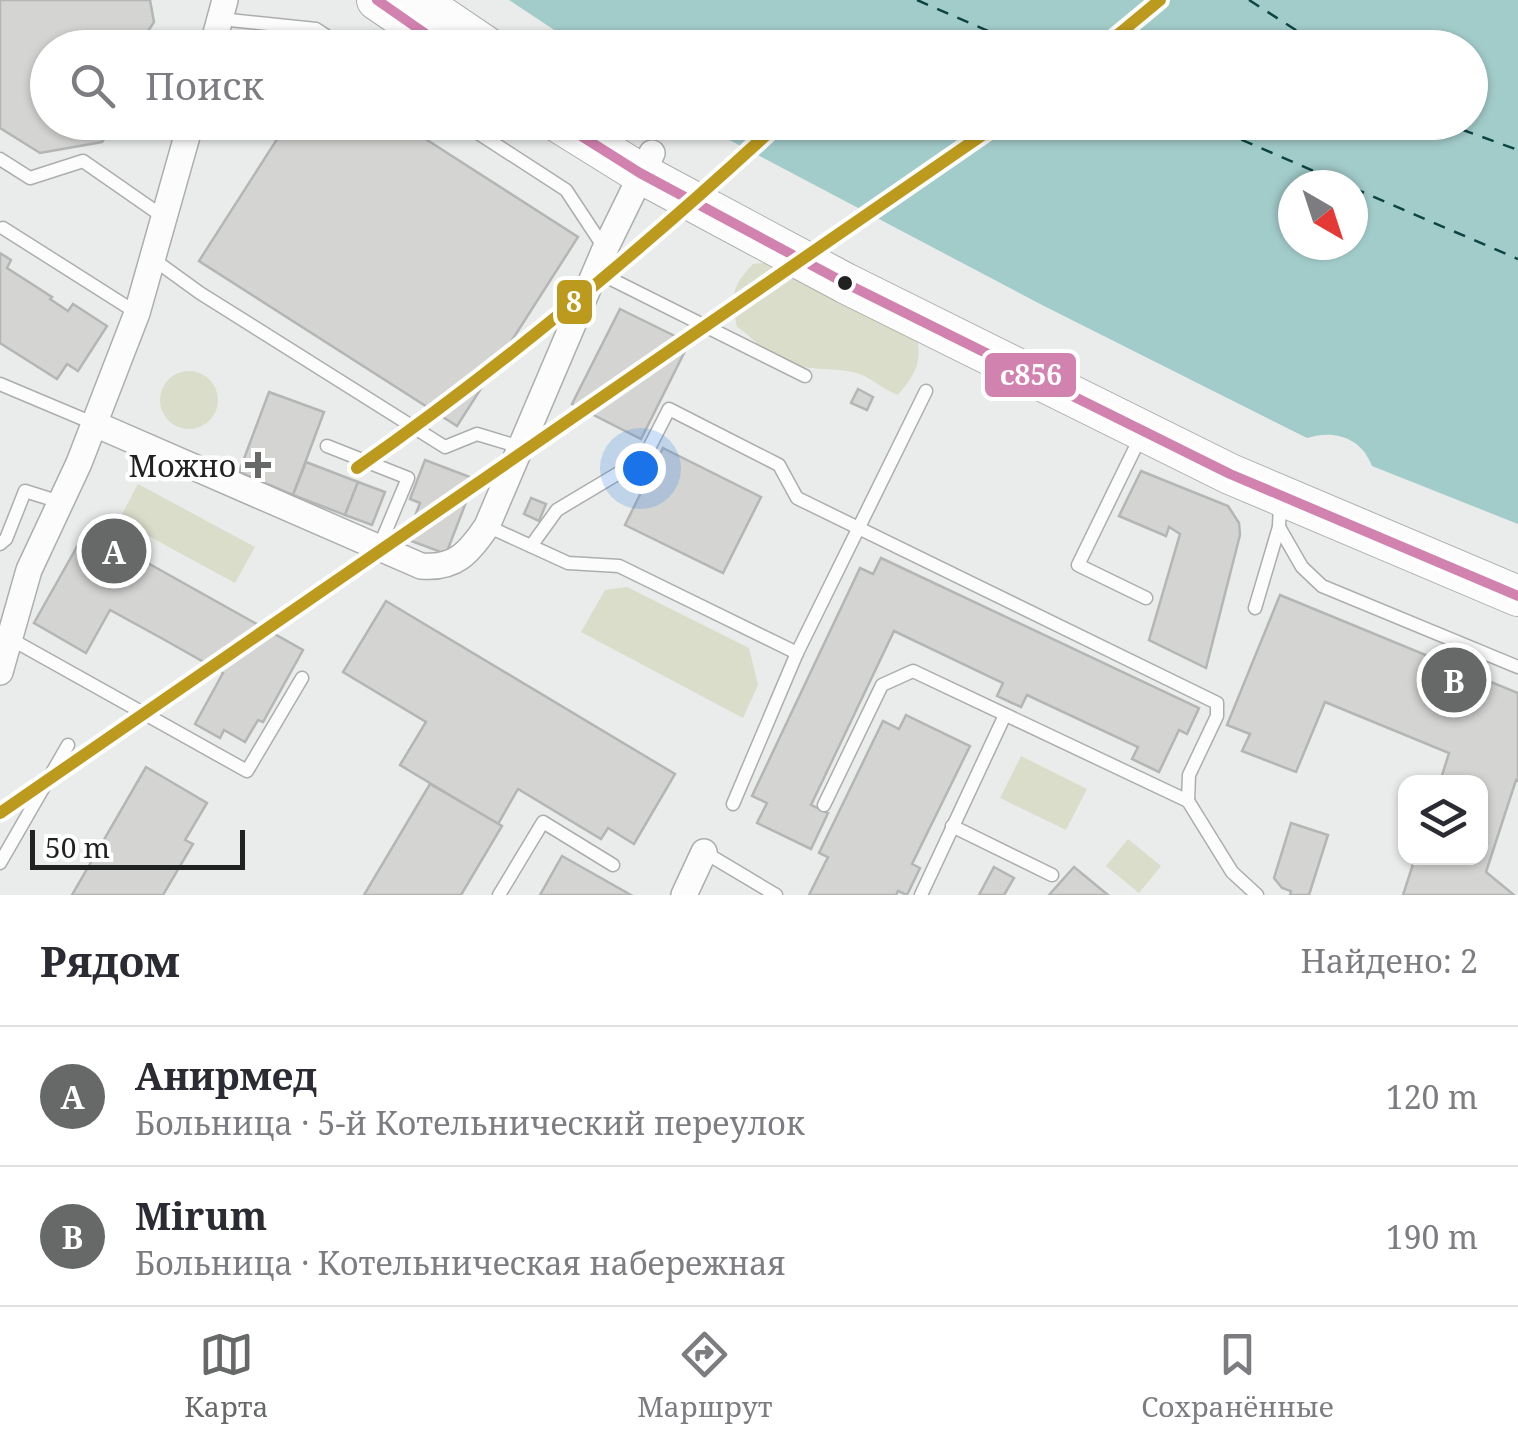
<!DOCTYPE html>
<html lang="ru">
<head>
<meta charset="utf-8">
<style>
  :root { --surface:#fff; --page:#f2f2f3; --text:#2b2b33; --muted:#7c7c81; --line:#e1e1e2; --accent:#666967 }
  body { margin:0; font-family:"Noto Serif",serif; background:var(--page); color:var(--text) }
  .controls { position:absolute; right:30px; bottom:30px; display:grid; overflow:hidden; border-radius:20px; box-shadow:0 2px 8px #0004 }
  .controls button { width:90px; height:90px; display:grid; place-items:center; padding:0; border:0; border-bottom:2px solid var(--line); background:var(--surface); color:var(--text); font:50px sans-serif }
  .compass { position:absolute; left:1278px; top:170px; width:90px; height:90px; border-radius:50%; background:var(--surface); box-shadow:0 2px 8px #0004; rotate:141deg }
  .scale { position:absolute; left:30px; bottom:25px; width:215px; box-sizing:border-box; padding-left:10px; border:5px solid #202221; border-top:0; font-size:28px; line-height:35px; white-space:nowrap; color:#202221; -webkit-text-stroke:8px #fff; paint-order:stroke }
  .you { position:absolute; left:640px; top:468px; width:35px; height:35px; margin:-25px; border:8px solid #fff; border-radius:50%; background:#1a73e8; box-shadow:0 0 0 15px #1a73e833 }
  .badge { display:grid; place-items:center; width:65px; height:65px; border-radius:50%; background:var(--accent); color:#fff; font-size:32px; font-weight:700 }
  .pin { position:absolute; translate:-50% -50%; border:5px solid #fff; box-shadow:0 2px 10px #0006 }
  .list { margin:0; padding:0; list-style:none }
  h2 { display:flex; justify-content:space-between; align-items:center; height:130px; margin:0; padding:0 40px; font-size:42px }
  h2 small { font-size:32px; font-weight:400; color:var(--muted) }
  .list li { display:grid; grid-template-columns:65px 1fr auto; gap:30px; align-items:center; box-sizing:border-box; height:140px; padding:0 40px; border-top:2px solid var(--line) }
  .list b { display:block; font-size:38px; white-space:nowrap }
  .list p { margin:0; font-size:32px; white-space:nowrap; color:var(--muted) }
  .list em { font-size:32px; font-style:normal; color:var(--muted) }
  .icon { flex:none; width:55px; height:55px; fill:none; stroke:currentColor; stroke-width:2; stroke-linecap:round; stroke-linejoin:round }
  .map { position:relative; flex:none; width:1518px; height:895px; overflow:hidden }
  .search { position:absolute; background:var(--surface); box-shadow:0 2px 8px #0004; left:30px; right:30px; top:30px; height:110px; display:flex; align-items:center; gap:25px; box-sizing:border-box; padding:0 35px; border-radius:55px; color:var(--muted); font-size:38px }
  .sheet { height:410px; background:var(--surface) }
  nav { display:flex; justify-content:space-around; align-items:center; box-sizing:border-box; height:140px; border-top:2px solid var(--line); background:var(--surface); font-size:28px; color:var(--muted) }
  nav a { display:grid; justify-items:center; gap:5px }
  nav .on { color:var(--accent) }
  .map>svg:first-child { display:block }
</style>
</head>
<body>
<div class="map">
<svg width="1518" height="895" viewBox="0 0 1518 895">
  <rect width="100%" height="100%" fill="#e9ecea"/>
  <g fill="#daddca">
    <path d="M775,262L917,337C922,365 915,374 898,395C883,390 871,377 857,373C830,366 798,373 773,356C760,348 750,335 737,327C730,296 732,286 753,264Z"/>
    <circle cx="189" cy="400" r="29"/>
    <path d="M138,484L255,547L235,583L119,520Z"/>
    <path d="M627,587L749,648L758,685L743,718L581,632L605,590Z"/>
    <path d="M1021,756L1087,789L1066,830L1000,798Z"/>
    <path d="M1128,839L1161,866L1139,893L1106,866Z"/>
  </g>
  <path fill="#a2ccca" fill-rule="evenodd" d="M509,0H1518V524L1372,466C1362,438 1334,429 1307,438L1042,305L697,123L1470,122V48L580,47ZM1293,185H1353V245H1293Z"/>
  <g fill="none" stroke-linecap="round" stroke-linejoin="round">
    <g stroke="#0c4443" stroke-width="2.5" stroke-dasharray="12 10" stroke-linecap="butt">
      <path d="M917,0L1027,48"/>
      <path d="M1249,0L1324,48"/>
      <path d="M1201,122L1346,185"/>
      <path d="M1441,122L1518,150"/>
      <path d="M1353,188L1518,259"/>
    </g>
  </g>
  <g fill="#d4d5d3" stroke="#b4b6b5" stroke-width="2.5">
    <path d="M0,0H150L154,22L137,48H48V122H116L102,142L40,153L0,128Z"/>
    <path d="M288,122H399L578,237L457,426L199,261Z"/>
    <path d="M0,253L11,260L7,268L52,297L50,299L68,311L73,304L107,326L78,371L67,364L57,379L0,343Z"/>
    <path d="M620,309L689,343L641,439L572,404Z"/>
    <path d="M858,389L873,397L867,410L851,403Z"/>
    <path d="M269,392L324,412L293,495L239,472Z"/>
    <path d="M663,448L761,497L723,573L625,525Z"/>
    <path d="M425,460L475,479L446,554L406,539L420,503L410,499Z"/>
    <path d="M306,462L358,482L345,515L293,495Z"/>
    <path d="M1141,471L1228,506L1239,523L1240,535L1206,668L1149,640L1180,534L1169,527L1166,536L1119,516Z"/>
    <path d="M358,482L385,492L372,525L345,515Z"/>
    <path d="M531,498L546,504L539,521L524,514Z"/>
    <path d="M87,529L303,650L263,722L258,720L245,742L224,730L220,738L195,724L223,673L163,639L110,610L86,653L34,623Z"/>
    <path d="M881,558L1199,708L1187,734L1179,730L1159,772L1132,759L1138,747L1027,695L1021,707L1010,702L997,696L1003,683L894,631L811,805L828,813L811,849L757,823L767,803L752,796L860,568L873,574Z"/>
    <path d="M1280,595L1518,693V781L1516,780L1486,872L1514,895H1403L1415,858H1480V782H1440L1449,753L1325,702L1296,772L1242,751L1250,734L1227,725Z"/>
    <path d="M386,601L675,774L634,844L608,828L601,839L518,789L498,824L400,765L426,722L343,672Z"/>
    <path d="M906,715L970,746L912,864L920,868L907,895L898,891L896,895H809L828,857L819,853L883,721L899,729Z"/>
    <path d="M146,767L207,803L185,840L193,844L163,895H72Z"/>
    <path d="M430,784L502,826L461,895H364Z"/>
    <path d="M1291,823L1328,835L1309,895H1290L1291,891L1282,888L1274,878Z"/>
    <path d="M562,856L631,895H540Z"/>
    <path d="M994,867L1014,878L1004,895H979Z"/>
    <path d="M1074,867L1108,895H1049Z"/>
  </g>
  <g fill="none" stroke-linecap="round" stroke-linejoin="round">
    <g stroke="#acaead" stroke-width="15">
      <g id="service">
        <path d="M220,19L316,29L345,48"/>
        <path d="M461,122L566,190L605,249"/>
        <path d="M0,159L30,178L83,161L165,218"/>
        <path d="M3,228L137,313"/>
        <path d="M153,259L200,293L445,447L477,434L520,447"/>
        <path d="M595,271L805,376"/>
        <path d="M0,384L95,424"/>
        <path d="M1140,438L1078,565L1146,598"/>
        <path d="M327,446L408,478L379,547"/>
        <path d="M1280,503L1279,527L1302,567L1322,586L1518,667"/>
        <path d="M487,526L568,563L619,566L797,653"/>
        <path d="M0,544L6,539L25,491L60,502"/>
        <path d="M531,546L557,510L644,458L669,409L779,465L797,498L1217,703V716L1189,775L1188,801"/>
        <path d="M1255,608L1279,527"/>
        <path d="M9,638L247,771L302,678"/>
        <path d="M733,804L797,653L926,391"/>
        <path d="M824,805L882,685L913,671L1188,801L1232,872L1257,895"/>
        <path d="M952,826L1052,875"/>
        <path d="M704,852L776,895"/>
        <path d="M0,863L68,745"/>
        <path d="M499,895L543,822L613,865"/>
        <path d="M921,895L1005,715"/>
      </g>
    </g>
    <g stroke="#acaead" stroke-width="28">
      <g id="minor">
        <path d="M212,48L225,0"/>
        <path d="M95,424L421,566C455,569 469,553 487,526L605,249L652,153"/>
        <path d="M0,672L29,570L79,463L137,313L191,122"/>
        <path d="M684,895L704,852"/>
      </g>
    </g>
    <g stroke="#acaead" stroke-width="42">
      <g id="primary">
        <path d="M377,0L436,40"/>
        <path d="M417,0L488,48"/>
        <path d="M558,122L640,173L845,283L1230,474L1518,596"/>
      </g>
    </g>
    <use href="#service" stroke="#fcfcfc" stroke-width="12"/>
    <use href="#minor" stroke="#fcfcfc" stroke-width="25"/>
    <use href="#primary" stroke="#fcfcfc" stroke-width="40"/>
    <g stroke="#fff" stroke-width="18">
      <g id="bus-1">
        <path d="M377,0L446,48"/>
        <path d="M559,122L640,173L845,283L1230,474L1518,596"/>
      </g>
    </g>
    <use href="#bus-1" stroke="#d282af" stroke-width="10"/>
    <g stroke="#fff" stroke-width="20">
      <g id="metro-1">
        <path d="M1102,48L1160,0"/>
        <path d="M357,468C507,363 646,246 780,122"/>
        <path d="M0,813L1001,122"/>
      </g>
    </g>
    <use href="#metro-1" stroke="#bc9a1e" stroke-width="12"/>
  </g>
  <circle fill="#202221" stroke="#fff" stroke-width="4" cx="845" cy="283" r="9"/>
  <path fill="#666967" stroke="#fff" stroke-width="4" d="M253 450h10v10h10v10h-10v10h-10v-10h-10v-10h10z"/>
  <g text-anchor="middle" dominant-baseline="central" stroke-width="9" stroke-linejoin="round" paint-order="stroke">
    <g font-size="30" fill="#202221" stroke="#fff" text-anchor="end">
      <text x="236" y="465">Можно</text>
    </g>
  </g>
  <g stroke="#fff" stroke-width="4">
    <rect x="555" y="278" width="39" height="48" rx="10" fill="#bc9a1e"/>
    <rect x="983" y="351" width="95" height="48" rx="10" fill="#d282af"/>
  </g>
  <g font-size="28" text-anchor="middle" font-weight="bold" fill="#fff">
    <text x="574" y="312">8</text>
    <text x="1031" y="385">с856</text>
  </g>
</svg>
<div class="controls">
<button><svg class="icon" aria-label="layers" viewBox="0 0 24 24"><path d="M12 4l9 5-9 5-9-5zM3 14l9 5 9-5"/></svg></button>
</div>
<svg class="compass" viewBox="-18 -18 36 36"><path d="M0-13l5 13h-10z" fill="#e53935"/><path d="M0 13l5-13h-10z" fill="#7c7c81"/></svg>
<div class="scale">50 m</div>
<div class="you"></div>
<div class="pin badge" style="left:114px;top:551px">A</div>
<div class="pin badge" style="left:1454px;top:680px">B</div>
<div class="search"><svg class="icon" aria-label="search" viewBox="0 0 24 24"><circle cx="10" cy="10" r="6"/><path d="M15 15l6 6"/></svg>Поиск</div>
</div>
<section class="sheet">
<h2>Рядом<small>Найдено: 2</small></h2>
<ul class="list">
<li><span class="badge">A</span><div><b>Анирмед</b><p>Больница · 5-й Котельнический переулок</p></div><em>120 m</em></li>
<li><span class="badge">B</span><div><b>Mirum</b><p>Больница · Котельническая набережная</p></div><em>190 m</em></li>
</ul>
</section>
<nav>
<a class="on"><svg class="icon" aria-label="map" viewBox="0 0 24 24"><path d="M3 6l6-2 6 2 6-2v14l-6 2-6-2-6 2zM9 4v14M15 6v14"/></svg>Карта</a>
<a><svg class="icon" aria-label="directions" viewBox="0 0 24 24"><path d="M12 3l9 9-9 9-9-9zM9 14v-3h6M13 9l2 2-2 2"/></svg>Маршрут</a>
<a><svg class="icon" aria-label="saved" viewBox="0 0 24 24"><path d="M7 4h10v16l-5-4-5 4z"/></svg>Сохранённые</a>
</nav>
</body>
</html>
